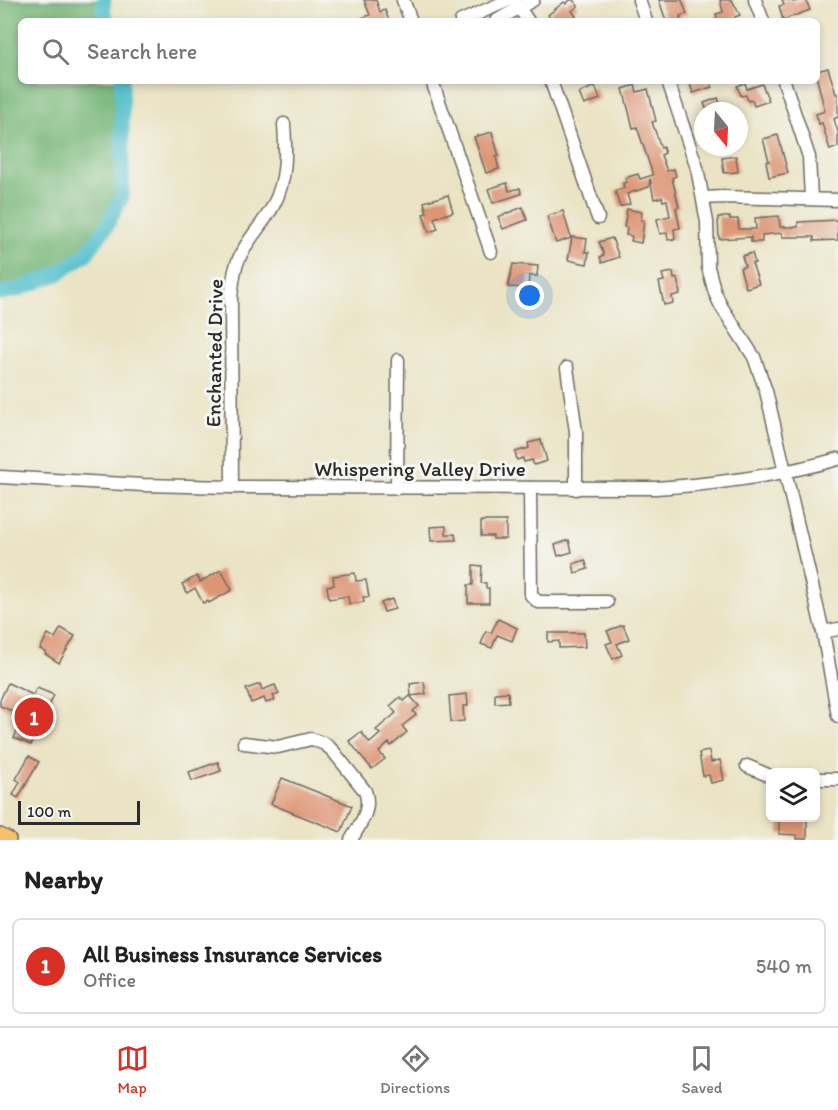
<!DOCTYPE html>
<html lang="en">
<head>
<meta charset="utf-8">
<style>
  :root { --surface:#fff; --page:#f6f6f6; --text:#222; --muted:#767676; --line:#e0e0e0; --accent:#d93025 }
  body { margin:0; font-family:Itim,sans-serif; background:var(--page); color:var(--text) }
  .controls { position:absolute; right:18px; bottom:18px; display:grid; overflow:hidden; border-radius:9px; box-shadow:0 3px 9px #0003 }
  .controls button { width:54px; height:54px; display:grid; place-items:center; padding:0; border:0; border-bottom:2px solid var(--line); background:var(--surface); color:var(--text); font:30px sans-serif }
  .compass { position:absolute; left:694px; top:102px; width:54px; height:54px; border-radius:50%; background:var(--surface); box-shadow:0 3px 9px #0003; rotate:162deg }
  .scale { position:absolute; left:18px; bottom:15px; width:122px; box-sizing:border-box; padding-left:6px; border:3px solid #2b2b2b; border-top:0; font-size:16px; line-height:21px; white-space:nowrap; color:#2b2b2b; -webkit-text-stroke:4px #f6f6f2; paint-order:stroke }
  .you { position:absolute; left:530px; top:296px; width:21px; height:21px; margin:-15px; border:4px solid #fff; border-radius:50%; background:#1a73e8; box-shadow:0 0 0 9px #1a73e833 }
  .badge { display:grid; place-items:center; width:39px; height:39px; border-radius:50%; background:var(--accent); color:#fff; font-size:20px; font-weight:700 }
  .pin { position:absolute; translate:-50% -50%; border:3px solid #fff; box-shadow:0 2px 6px #0006 }
  .list { margin:0; padding:0; list-style:none }
  h2 { display:flex; justify-content:space-between; align-items:center; height:78px; margin:0; padding:0 24px; font-size:26px }
  h2 small { font-size:20px; font-weight:400; color:var(--muted) }
  .list li { display:grid; grid-template-columns:39px 1fr auto; gap:18px; align-items:center; box-sizing:border-box; height:96px; margin:0 12px 12px; padding:0 12px; border:2px solid var(--line); border-radius:9px }
  .list b { display:block; font-size:22px; white-space:nowrap }
  .list p { margin:0; font-size:20px; white-space:nowrap; color:var(--muted) }
  .list em { font-size:20px; font-style:normal; color:var(--muted) }
  .icon { flex:none; width:33px; height:33px; fill:none; stroke:currentColor; stroke-width:2; stroke-linecap:round; stroke-linejoin:round }
  .map { position:relative; flex:none; width:838px; height:840px; overflow:hidden }
  .search { position:absolute; background:var(--surface); box-shadow:0 3px 9px #0003; left:18px; right:18px; top:18px; height:66px; display:flex; align-items:center; gap:15px; box-sizing:border-box; padding:0 21px; border-radius:9px; color:var(--muted); font-size:22px }
  .sheet { height:186px; background:var(--surface) }
  nav { display:flex; justify-content:space-around; align-items:center; box-sizing:border-box; height:84px; border-top:2px solid var(--line); background:var(--surface); font-size:16px; color:var(--muted) }
  nav a { display:grid; justify-items:center; gap:3px }
  nav .on { color:var(--accent) }
  .map>svg:first-child { display:block }
</style>
</head>
<body>
<div class="map">
<svg width="838" height="840" viewBox="0 0 838 840">
  <rect width="100%" height="100%" fill="#f6f6f2"/>
  <filter id="ink" filterUnits="userSpaceOnUse"><feTurbulence type="fractalNoise" baseFrequency=".0167" numOctaves="2"/><feDisplacementMap in="SourceGraphic" scale="12" xChannelSelector="R" yChannelSelector="G"/><feConvolveMatrix kernelMatrix="1 2 1 2 8 2 1 2 1" color-interpolation-filters="sRGB"/></filter>
  <filter id="wash" filterUnits="userSpaceOnUse"><feTurbulence type="fractalNoise" baseFrequency=".008" numOctaves="4" result="noise"/><feDisplacementMap in="SourceGraphic" scale="24" xChannelSelector="R" yChannelSelector="G"/><feGaussianBlur stdDeviation="1.35" result="paint"/><feColorMatrix in="noise" values="0 0 0 0 0 0 0 0 0 0 0 0 0 0 0 0 0 1.4 0 .05"/><feComposite in="paint" operator="in"/></filter>
  <g filter="url(#wash)">
    <rect width="100%" height="100%" fill="#eae3c4"/>
    <path fill="#75b576" stroke="#507050" stroke-width="1.5" d="M0,0H104L103,8L106,21H21V81H122V197L106,227L86,254L57,274L16,290L0,293Z"/>
    <g fill="none" stroke-linecap="round" stroke-linejoin="round">
      <g stroke="#53c0cb" stroke-width="15">
        <path d="M104,0L103,8L106,21"/>
        <path d="M0,293L16,290L57,274L86,254L106,227L122,197V81"/>
      </g>
    </g>
    <g id="blocks">
      <g fill="#dd9574">
        <path d="M364,0H376L380,12L385,10L389,21H354L370,15Z"/>
        <path d="M570,0H573L578,6L572,11L576,16L570,21L564,17L558,21H552L548,15L564,2L566,4Z"/>
        <path d="M659,0H682L687,14L680,16L681,21H666Z"/>
        <path d="M720,0H732L740,15L735,17L736,21H718L716,14L723,12Z"/>
        <path d="M782,0H793V2L806,0L810,10L783,20L779,6L784,5Z"/>
        <path d="M828,68L836,94H838V117L834,119L838,132V147L830,150L822,123L819,124L816,114L825,111L817,79V71Z"/>
        <path d="M689,81H710L712,87L693,93Z"/>
        <path d="M745,83L747,89L762,84L769,101L754,106L752,100L748,101L746,95L741,96L737,86Z"/>
        <path d="M635,85L637,92L648,89L656,121L652,122L661,148L663,147L665,153L661,155L667,171L674,169L676,176L672,178L679,207L676,208L680,228L674,229L675,239L668,240L667,233L660,234L657,219L670,216L667,200L663,201L662,197L654,199L650,179L649,187L627,194L630,204L620,207L615,191L624,188L623,183L627,182L625,178L638,174L640,179L653,175L637,127L633,128L623,89Z"/>
        <path d="M595,86L600,99L584,105L579,93Z"/>
        <path d="M718,98L723,111H707L704,103Z"/>
        <path d="M492,132L499,156L496,157L499,169L486,173L474,137Z"/>
        <path d="M778,135L788,173L769,177L766,162L769,161L763,139Z"/>
        <path d="M736,156L738,172L724,173L722,158Z"/>
        <path d="M507,183L509,191L520,188L521,194L493,203L488,189Z"/>
        <path d="M448,195L453,212L434,218L438,229L429,232L423,214L427,213L424,202Z"/>
        <path d="M523,207L527,220L503,229L498,217Z"/>
        <path d="M627,209L642,212L641,220L644,221L641,243L631,241L632,236L626,235L627,228L624,227Z"/>
        <path d="M563,211L571,238L556,243L547,216Z"/>
        <path d="M779,216L780,227H798V222L838,220V240L814,241V237H782V233L762,235V242H751V237L719,239L718,217H730V219H738L739,229H756L755,218Z"/>
        <path d="M572,237L587,239L585,252H589L587,264L568,260Z"/>
        <path d="M612,238L619,257L602,263L600,257L604,255L599,242Z"/>
        <path d="M752,253L755,263H752L759,284L746,288L740,268L745,266L742,256Z"/>
        <path d="M513,264L538,266L537,276H529L528,288L508,287Z"/>
        <path d="M673,272L674,279L677,278L680,294L672,296L673,303L664,305L659,282L664,281L662,274Z"/>
        <path d="M541,440L547,461L534,465L532,460L524,462L523,458L517,460L515,452L529,448L528,443Z"/>
        <path d="M481,521H506V539H493V536H481Z"/>
        <path d="M446,526V534H455L456,540L431,541L430,527Z"/>
        <path d="M569,540L572,552L558,556L555,545Z"/>
        <path d="M585,560L588,569L575,573L573,564Z"/>
        <path d="M473,565L482,566L481,583H486V588H489V603H468V585H473Z"/>
        <path d="M221,570L232,590L209,603L208,601L203,603L195,588L187,593L182,584L197,576L200,582Z"/>
        <path d="M355,573L356,581L366,580L369,597H363L364,602L349,604L348,596L329,599L327,586L334,585L333,576Z"/>
        <path d="M392,599L395,609L384,612L381,603Z"/>
        <path d="M498,619L517,628L512,641L497,635L492,648L481,644L486,631L491,633Z"/>
        <path d="M623,625L629,639L617,644L622,655L613,659L606,644L612,642L607,631Z"/>
        <path d="M61,628L75,636L59,663L45,654L46,652L40,649L48,634L55,638Z"/>
        <path d="M548,633H584L585,647L559,648V641L548,642Z"/>
        <path d="M424,682L426,694L411,696L410,684Z"/>
        <path d="M8,683L33,695L37,688L54,695L31,745L14,738L24,716L0,706V700Z"/>
        <path d="M260,684L262,690L275,685L279,694L273,696L275,700L266,703L264,698L251,703L246,689Z"/>
        <path d="M508,692L509,702L495,703V693Z"/>
        <path d="M467,694L468,706H463L464,721L451,722L449,696Z"/>
        <path d="M410,696L419,706L413,711L416,715L402,726L407,732L391,746L389,743L379,752L385,759L372,769L349,741L361,732L370,743L380,734L376,730L396,713L390,706L400,697L404,701Z"/>
        <path d="M709,751L711,762L720,760L724,780L711,783L709,775L703,776L699,753Z"/>
        <path d="M29,756L39,762L18,798L13,795L20,782L16,779Z"/>
        <path d="M218,762L221,771L192,781L189,772Z"/>
        <path d="M282,778L352,806L341,832L271,804Z"/>
        <path d="M779,818H807V839H797V835L779,834Z"/>
      </g>
    </g>
  </g>
  <g filter="url(#ink)">
    <use href="#blocks" fill-opacity="0" stroke="#6e6b61" stroke-width="1.5"/>
    <g fill="none" stroke-linecap="round" stroke-linejoin="round">
      <g stroke="#6e6b61" stroke-width="15">
        <g id="minor">
          <path d="M403,0L411,21"/>
          <path d="M639,0L646,21"/>
          <path d="M755,0L763,21"/>
          <path d="M516,3L528,21"/>
          <path d="M461,21L509,0"/>
          <path d="M496,21L533,0"/>
          <path d="M432,81L491,252"/>
          <path d="M551,81L598,218"/>
          <path d="M668,81L697,168L707,222L708,267L715,293L721,306L754,357L766,391L823,632L838,716"/>
          <path d="M784,81L809,157L811,199"/>
          <path d="M704,198L723,197L838,200"/>
          <path d="M567,368L576,432V489"/>
          <path d="M0,477L143,485L232,487L656,488C717,484 778,476 838,459"/>
          <path d="M232,487L231,297C233,285 233,272 238,261C246,240 263,225 273,206C287,180 286,153 284,124"/>
          <path d="M397,488L398,360"/>
          <path d="M530,488L531,595L538,602H607"/>
          <path d="M823,632L838,629"/>
          <path d="M244,743L278,747L311,739L325,744L333,751L365,791C372,810 360,824 351,840"/>
          <path d="M747,766L770,776"/>
          <path d="M816,779H838"/>
        </g>
      </g>
      <g stroke="#6e6b61" stroke-width="18">
        <path id="major" d="M0,836L8,840"/>
      </g>
      <use href="#minor" stroke="#fff" stroke-width="12"/>
      <use href="#major" stroke="#f8bf6c" stroke-width="15"/>
    </g>
  </g>
  <g text-anchor="middle" dominant-baseline="central" stroke-width="6" stroke-linejoin="round" paint-order="stroke">
    <g font-size="21" fill="#2b2b2b" stroke="#f6f6f2">
      <text transform="translate(214 353) rotate(-89)">Enchanted Drive</text>
      <text x="420" y="468">Whispering Valley Drive</text>
    </g>
  </g>
</svg>
<div class="controls">
<button><svg class="icon" aria-label="layers" viewBox="0 0 24 24"><path d="M12 4l9 5-9 5-9-5zM3 14l9 5 9-5"/></svg></button>
</div>
<svg class="compass" viewBox="-18 -18 36 36"><path d="M0-13l5 13h-10z" fill="#e53935"/><path d="M0 13l5-13h-10z" fill="#767676"/></svg>
<div class="scale">100 m</div>
<div class="you"></div>
<div class="pin badge" style="left:34px;top:717px">1</div>
<div class="search"><svg class="icon" aria-label="search" viewBox="0 0 24 24"><circle cx="10" cy="10" r="6"/><path d="M15 15l6 6"/></svg>Search here</div>
</div>
<section class="sheet">
<h2>Nearby<small></small></h2>
<ul class="list">
<li><span class="badge">1</span><div><b>All Business Insurance Services</b><p>Office</p></div><em>540 m</em></li>
</ul>
</section>
<nav>
<a class="on"><svg class="icon" aria-label="map" viewBox="0 0 24 24"><path d="M3 6l6-2 6 2 6-2v14l-6 2-6-2-6 2zM9 4v14M15 6v14"/></svg>Map</a>
<a><svg class="icon" aria-label="directions" viewBox="0 0 24 24"><path d="M12 3l9 9-9 9-9-9zM9 14v-3h6M13 9l2 2-2 2"/></svg>Directions</a>
<a><svg class="icon" aria-label="saved" viewBox="0 0 24 24"><path d="M7 4h10v16l-5-4-5 4z"/></svg>Saved</a>
</nav>
</body>
</html>
